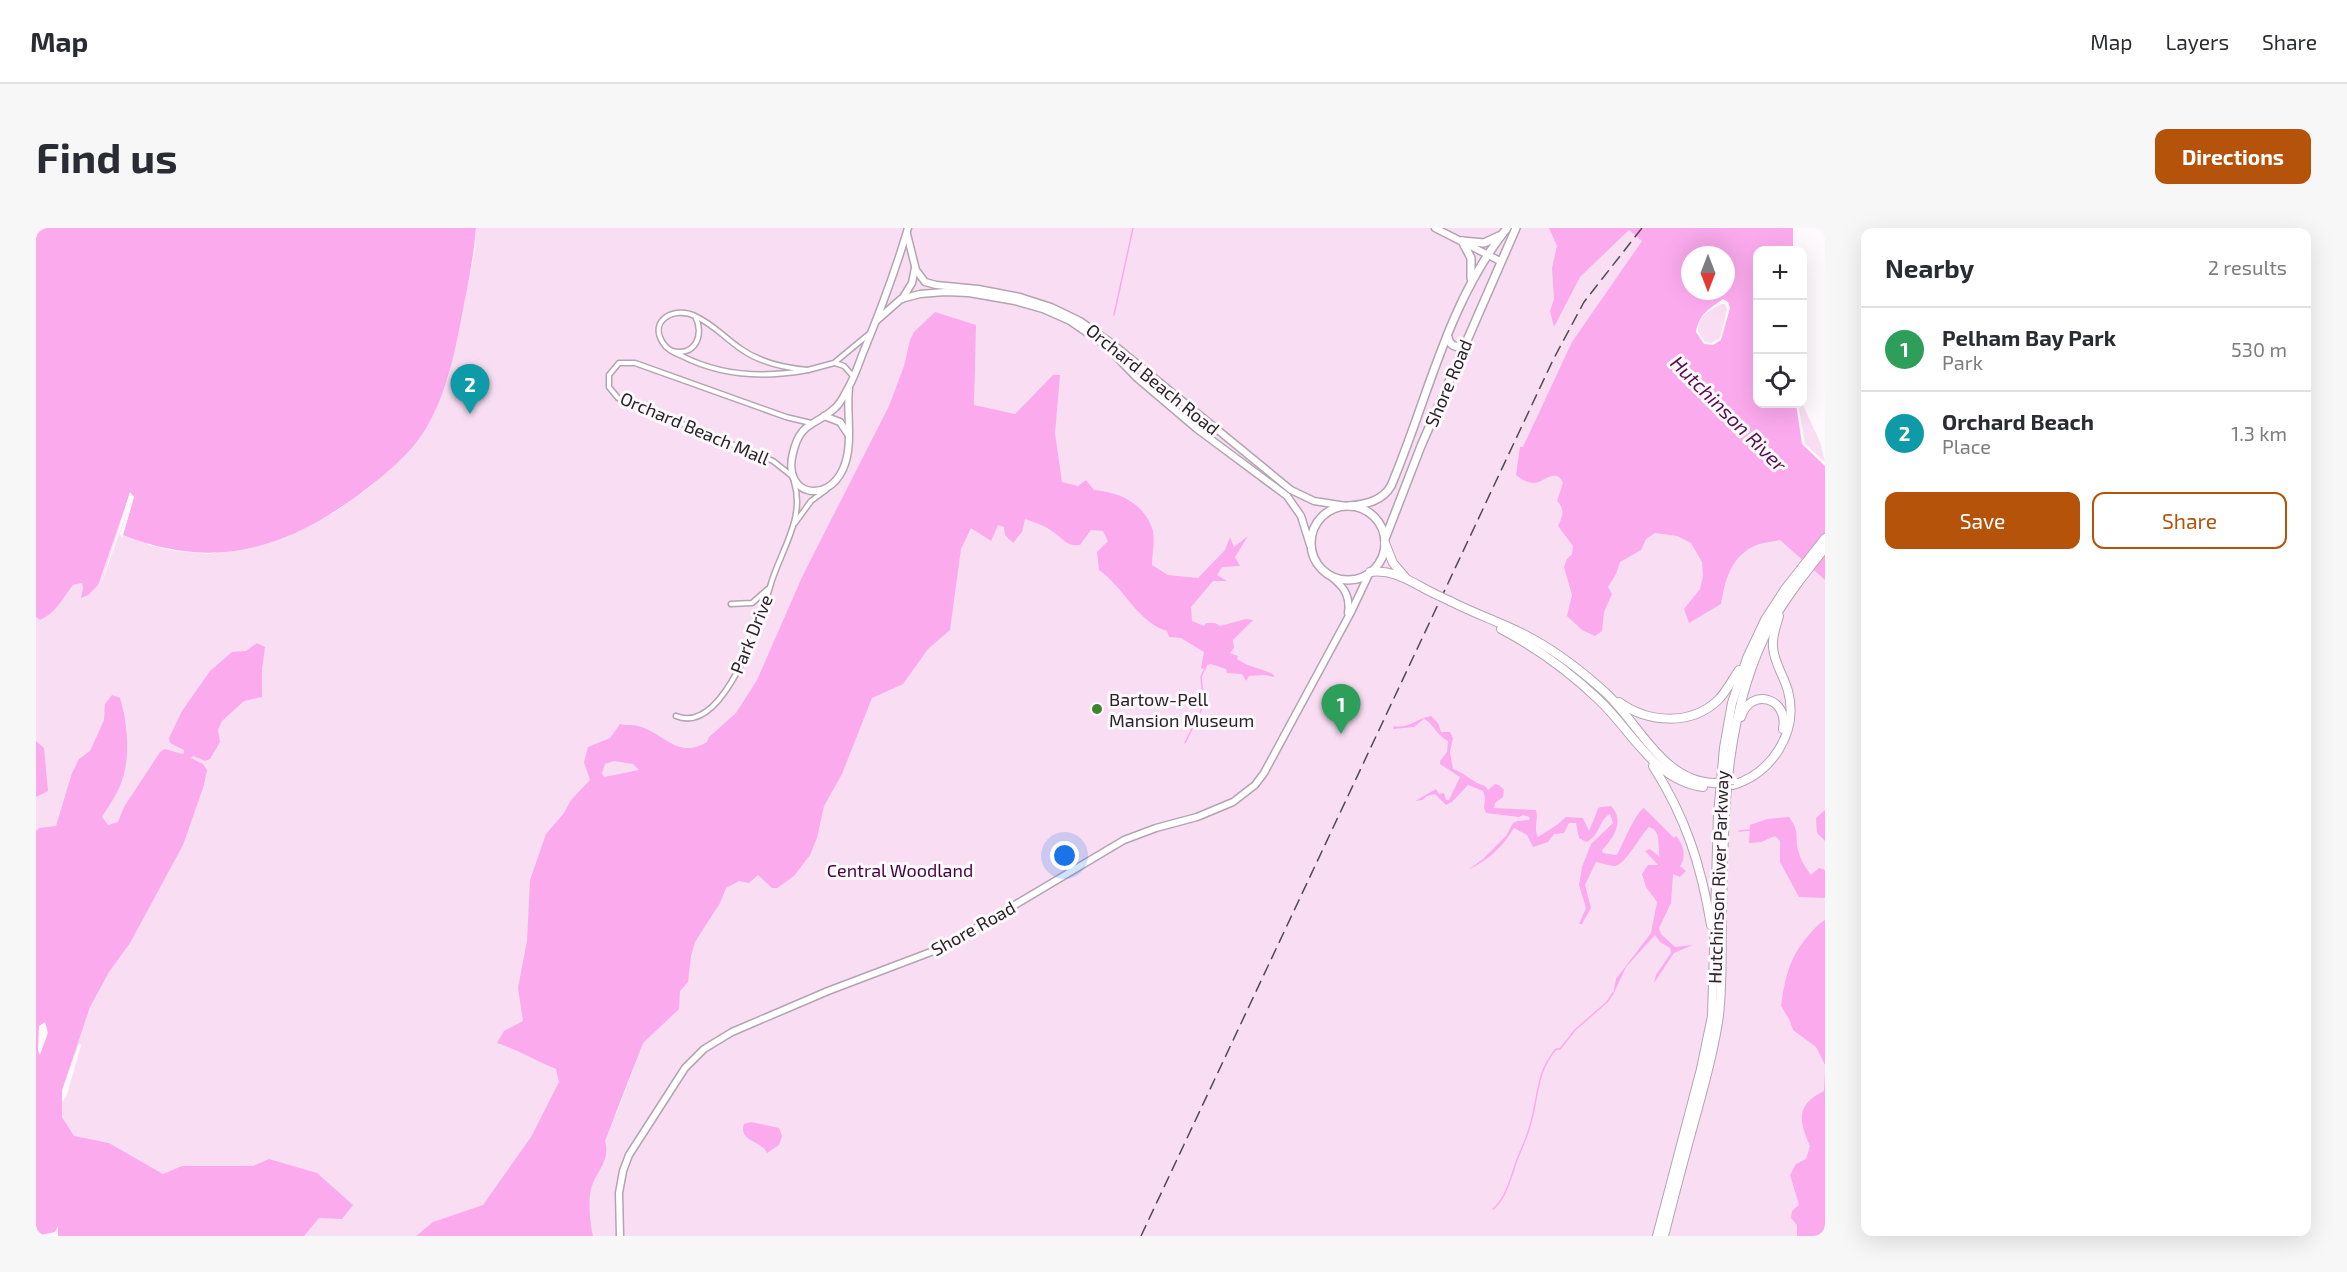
<!DOCTYPE html>
<html lang="en">
<head>
<meta charset="utf-8">
<style>
  :root { --surface:#fff; --page:#f7f7f7; --text:#2b2b33; --muted:#7c7c81; --line:#e1e1e2; --accent:#b45309 }
  body { margin:0; font-family:"Exo 2",sans-serif; background:var(--page); color:var(--text) }
  .controls { position:absolute; right:18px; top:18px; display:grid; overflow:hidden; border-radius:12px; box-shadow:0 6px 24px #0002 }
  .controls button { width:54px; height:54px; display:grid; place-items:center; padding:0; border:0; border-bottom:2px solid var(--line); background:var(--surface); color:var(--text); font:30px sans-serif }
  .compass { position:absolute; left:1645px; top:18px; width:54px; height:54px; border-radius:50%; background:var(--surface); box-shadow:0 6px 24px #0002; rotate:180deg }
  .you { position:absolute; left:1029px; top:628px; width:21px; height:21px; margin:-15px; border:4px solid #fff; border-radius:50%; background:#1a73e8; box-shadow:0 0 0 9px #1a73e833 }
  .badge { display:grid; place-items:center; width:39px; height:39px; border-radius:50%; background:var(--accent); color:#fff; font-size:20px; font-weight:700 }
  .pin { position:absolute; translate:-50% -50px; filter:drop-shadow(0 2px 3px #0008) }
  .pin::after { content:''; position:absolute; top:32px; width:21px; height:18px; background:inherit; clip-path:polygon(0 0,100% 0,50% 100%) }
  .list { margin:0; padding:0; list-style:none }
  h2 { display:flex; justify-content:space-between; align-items:center; height:78px; margin:0; padding:0 24px; font-size:26px }
  h2 small { font-size:20px; font-weight:400; color:var(--muted) }
  .list li { display:grid; grid-template-columns:39px 1fr auto; gap:18px; align-items:center; box-sizing:border-box; height:84px; padding:0 24px; border-top:2px solid var(--line) }
  .list b { display:block; font-size:22px; white-space:nowrap }
  .list p { margin:0; font-size:20px; white-space:nowrap; color:var(--muted) }
  .list em { font-size:20px; font-style:normal; color:var(--muted) }
  .actions { display:flex; gap:12px; padding:18px 24px }
  .actions a { flex:1; padding:14px 0; border:2px solid var(--accent); border-radius:12px; text-align:center; font-size:21px; color:var(--accent) }
  .actions .main { background:var(--accent); color:#fff }
  .icon { flex:none; width:33px; height:33px; fill:none; stroke:currentColor; stroke-width:2; stroke-linecap:round; stroke-linejoin:round }
  .map { position:relative; flex:none; width:1789px; height:1008px; overflow:hidden; border-radius:12px }
  header { display:flex; align-items:center; gap:36px; box-sizing:border-box; height:84px; padding:0 30px; background:var(--surface); border-bottom:2px solid var(--line) }
  header strong { font-size:28px }
  nav { display:flex; gap:33px; margin-inline-start:auto; font-size:21px }
  .intro { display:flex; align-items:center; justify-content:space-between; box-sizing:border-box; height:144px; padding:0 36px }
  h1 { margin:0; font-size:42px }
  .button { padding:15px 27px; border-radius:12px; background:var(--accent); color:#fff; font-size:21px; font-weight:700 }
  main { display:flex; gap:36px; padding:0 36px }
  aside { flex:1; background:var(--surface); border-radius:12px; box-shadow:0 6px 24px #0002 }
  .map>svg:first-child { display:block }
</style>
</head>
<body>
<header>
<strong>Map</strong>
<nav><a>Map</a><a>Layers</a><a>Share</a></nav>
</header>
<div class="intro"><h1>Find us</h1><a class="button">Directions</a></div>
<main>
<div class="map">
<svg width="1789" height="1008" viewBox="0 0 1789 1008">
  <rect width="100%" height="100%" fill="#fdf9fc"/>
  <g fill="#f9def3" fill-rule="evenodd">
    <path d="M440,0H1558L1593,2L1606,13L1789,325V926L1772,1008H538L559,910L581,885L589,863L772,355L537,820L519,864L503,894L478,951L428,1008H88L35,932L0,840V795L155,539L147,515L149,529L78,600L32,592L0,612V389L4,392C22,379 25,374 37,357L46,355L47,360L94,264L98,269L112,317L139,323L174,326L299,284L335,258L363,232L388,203L412,150L439,22ZM8,794L11,797L12,805L4,827C0,819 1,806 3,797ZM43,816L45,817L31,867L26,874V862Z"/>
    <path d="M1686,76H1689L1691,81L1684,110L1675,115L1669,114L1662,103C1663,87 1672,83 1686,76Z"/>
    <path d="M1766,175L1784,214L1789,234L1769,216L1762,176Z"/>
  </g>
  <g fill="#fbaaee" fill-rule="evenodd">
    <path d="M0,0H440C438,26 433,51 428,76C420,119 412,164 389,202C373,228 345,250 321,268C245,323 176,342 87,307L98,269L94,265L62,357L52,367L45,370L47,360L46,355L37,357C27,370 20,385 4,392L0,389Z"/>
    <path d="M1513,0H1757V22H1722V176H1760L1766,216L1789,238V352L1744,312C1735,314 1723,315 1716,319C1694,331 1689,353 1685,376L1653,395L1648,381L1664,361L1667,348L1666,334L1655,315L1641,308L1619,305L1610,311L1605,322L1584,334L1580,346L1572,359L1576,366L1568,384L1566,403L1559,408L1546,402L1531,388L1536,367L1528,339L1531,331L1536,326L1537,318L1522,298C1527,288 1529,281 1521,273L1527,255C1520,239 1508,254 1498,255C1491,255 1485,251 1480,247L1484,219H1487L1536,114L1606,13L1593,2L1544,49L1518,99L1514,83L1518,71L1516,40L1521,18ZM1654,27H1690V63H1654ZM1687,71L1692,74L1694,80L1685,112L1677,117L1668,116L1660,104C1663,86 1673,81 1687,71Z"/>
    <path d="M899,84L940,97L938,177L979,186L1017,147H1024L1019,205L1026,254L1042,258L1050,252L1058,262C1084,264 1109,276 1117,303C1119,313 1116,327 1116,337L1132,347L1162,350L1189,322L1194,309L1198,319L1212,308L1199,329L1204,338L1186,339L1181,347L1191,353H1177L1155,379L1156,393L1168,398L1170,395H1179L1184,398L1210,391L1217,392L1197,412L1198,420L1194,425L1202,428L1201,431C1215,441 1225,439 1238,447V449L1229,447L1213,448L1210,453L1206,446L1191,445L1190,441L1175,436L1171,437L1170,442L1165,440L1168,424L1145,410L1133,409L1131,403C1101,394 1088,359 1063,342L1061,324L1072,313L1067,303L1055,302L1044,317C1031,318 1029,313 1020,306C1012,299 999,294 989,291L986,304L977,315L969,307L968,299L962,297L955,313L935,300L925,321L914,402L892,421L867,456L836,470L806,546L788,578L781,610L774,627L758,648L741,660H736L722,647L713,655L703,653L690,660L684,675L659,714L655,728L652,754L644,763L643,781L607,815L569,913C575,933 560,943 555,961C552,974 554,995 557,1008H380L397,994L447,977L495,909L523,854L520,841C500,833 482,822 461,815L468,803L487,793L482,760L491,713L494,652L510,606L528,585L535,572L554,552L548,534L552,519L574,510L584,496C590,498 596,496 602,498C629,505 641,532 671,514L673,509L700,485L721,452L767,347L853,178L868,138L874,112L878,104ZM578,533L597,536L603,542L568,549L566,545L569,536Z"/>
    <path d="M221,415L229,419L226,441V469L208,473L186,493L182,502L184,514L174,531L169,533L157,528L155,530L167,536L171,542L168,557L147,617L94,715L73,744L54,779L26,862V889L38,908L73,915L127,946L146,938H217L233,931L281,945L317,977L306,991L283,990L268,1008H22V998L19,1004L0,1008V603L3,600L20,598L36,545L43,531L54,523L68,492L69,476L76,467L84,470C91,493 94,522 88,546C84,562 74,576 66,589L72,597L82,594L88,579L124,524L129,521L146,526L148,525V522L134,515L133,510L146,483L174,443L196,424L210,423ZM9,794L12,805L4,827L2,823L3,798Z"/>
    <path d="M1395,488L1402,495L1405,504H1414L1417,510L1414,524L1417,541C1429,545 1437,555 1449,558L1452,562L1459,556L1463,557L1468,562L1467,569L1459,575L1458,580L1500,582C1503,592 1497,599 1502,609L1521,597L1530,589L1547,590L1553,603L1562,581L1564,579L1575,578C1589,592 1578,610 1566,622L1567,625L1580,627L1582,625C1587,615 1600,584 1608,580L1638,610L1640,608C1647,615 1651,629 1644,638L1650,643L1644,649L1637,646L1635,675L1623,700L1625,706L1639,719L1657,717L1638,725L1618,755L1620,747L1635,725L1634,720L1624,714L1619,707L1590,739L1577,767L1580,751L1615,705L1621,674L1610,659L1606,646L1612,637H1622L1609,623L1614,621L1624,629C1621,618 1626,603 1613,599C1604,608 1589,637 1579,638C1573,638 1566,635 1560,634L1549,657L1555,680L1546,696H1543L1550,680L1543,657L1546,639L1555,616L1577,595L1574,586C1563,591 1564,609 1550,614L1543,610L1540,595H1533L1528,605L1518,606L1512,614L1497,619L1491,607L1478,600C1468,617 1452,633 1433,641L1447,631L1470,608L1477,595L1481,593L1493,592L1494,589L1487,587L1483,589L1450,585L1448,580L1449,570L1447,563L1432,557L1416,574L1410,577L1399,566L1391,568L1386,572L1379,573L1400,561L1403,566L1408,565L1410,572H1413L1424,549L1404,536V533L1411,524L1412,513C1399,506 1398,496 1388,491L1378,499L1357,501L1358,498C1372,501 1382,490 1395,488Z"/>
    <path d="M0,513L8,520L12,563L0,569Z"/>
    <path d="M1789,582V613L1781,605L1780,590Z"/>
    <path d="M1753,589C1766,607 1757,608 1763,625C1765,633 1770,640 1775,647L1783,640L1789,642V670L1763,669L1744,634V613L1739,608L1725,614L1713,615L1714,597L1731,591Z"/>
    <path d="M1789,692V837L1780,819L1757,802L1753,791L1745,778C1749,750 1753,730 1772,708C1777,702 1782,696 1789,692Z"/>
    <path d="M1789,844V1008H1761V997L1755,990L1756,983L1763,977L1754,947L1760,936L1770,931L1774,918C1763,893 1759,877 1788,863Z"/>
    <path d="M715,894L743,900L746,908L743,917L731,925C725,912 702,913 708,896Z"/>
  </g>
  <path fill="#fdf9fc" d="M94,264L98,269L87,307L86,310L84,306L94,275L64,360Z"/>
  <g fill="none" stroke-linecap="round" stroke-linejoin="round">
    <g stroke="#fbaaee" stroke-width="1.5">
      <path d="M1078,87L1097,0"/>
      <path d="M1149,515L1168,476L1165,449L1168,442"/>
      <path d="M1703,603L1714,602"/>
      <path d="M1457,981C1469,971 1473,955 1478,941C1482,926 1490,913 1494,898C1503,869 1499,846 1520,821H1524L1539,802L1571,774L1577,765"/>
    </g>
    <g stroke="#b4a3b1" stroke-width="7">
      <g id="street">
        <path d="M636,123C659,129 669,107 659,88C639,78 612,92 627,115C631,122 639,125 646,128C685,148 729,150 772,142C748,140 725,135 705,121C689,110 677,96 659,88"/>
        <path d="M799,135L808,138L817,148"/>
        <path d="M772,142L798,135L833,106"/>
        <path d="M756,248L737,233L582,170L573,159V147L583,135H599L750,189L775,195"/>
        <path d="M759,295L775,273L790,262"/>
        <path d="M695,376L716,375L732,361"/>
        <path d="M640,488C688,508 725,391 734,359C743,325 770,291 758,254"/>
      </g>
    </g>
    <g stroke="#b4a3b1" stroke-width="9">
      <g id="secondary">
        <path d="M1399,0L1464,33"/>
        <path d="M871,6L880,42L889,54L900,57L942,61L984,69L1015,79L1044,93L1078,117L1255,262L1278,273L1310,278"/>
        <path d="M866,71L876,55L879,40"/>
        <path d="M840,93L865,71L884,66L909,64L933,65L979,73L1007,81L1034,93L1069,117L1101,150L1161,201L1251,268L1265,288L1274,317"/>
        <path d="M813,160C810,186 818,217 807,241C791,277 746,267 757,225C764,193 780,198 799,180C804,176 808,168 811,162C819,149 823,134 829,120C845,81 860,41 872,0"/>
        <path d="M788,188L804,194L812,206"/>
        <path d="M1292,346C1306,357 1315,366 1312,385"/>
        <path d="M584,1008L583,965L587,943L593,927L649,840L668,821L696,804L792,763L908,719L1088,612L1120,600L1161,589L1197,574L1219,557L1228,545L1315,384L1334,344"/>
      </g>
    </g>
    <g stroke="#b4a3b1" stroke-width="10">
      <g id="primary">
        <path d="M1426,13L1448,15L1463,8"/>
        <path d="M1426,13L1435,30V50"/>
        <path d="M1412,109C1413,116 1418,119 1424,119L1430,114"/>
        <circle cx="1312" cy="315" r="37"/>
        <path d="M1314,278C1331,276 1346,273 1355,258C1392,171 1411,75 1471,0"/>
        <path d="M1349,311L1385,218L1480,0"/>
      </g>
    </g>
    <g stroke="#b4a3b1" stroke-width="10">
      <g id="highway">
        <path d="M1349,315L1357,335L1369,349"/>
        <path d="M1334,344C1359,341 1375,354 1397,365"/>
        <path d="M1414,373C1441,387 1470,396 1497,411C1524,426 1548,445 1570,465C1604,497 1627,554 1679,555"/>
        <path d="M1465,401C1501,420 1534,444 1563,472C1596,503 1618,552 1667,559"/>
        <path d="M1583,474C1612,495 1655,498 1682,472C1691,463 1696,452 1703,442"/>
        <path d="M1705,489C1714,459 1753,469 1747,501"/>
        <path d="M1617,538C1650,590 1665,637 1675,697"/>
        <path d="M1697,557C1736,545 1763,504 1752,463C1748,448 1738,435 1737,419C1736,408 1740,398 1743,388"/>
        <path d="M1621,1008L1665,841L1676,788L1682,587L1688,520L1696,475L1711,430L1729,392L1749,361L1789,310"/>
        <path d="M1628,1008C1639,965 1650,923 1662,880C1670,850 1679,819 1683,787C1687,752 1685,718 1686,683C1688,585 1688,482 1736,394C1751,368 1770,344 1789,320"/>
      </g>
    </g>
    <use href="#street" stroke="#fff" stroke-width="4"/>
    <use href="#secondary" stroke="#fff" stroke-width="6"/>
    <use href="#primary" stroke="#fff" stroke-width="7"/>
    <use href="#highway" stroke="#fff" stroke-width="8"/>
    <path stroke="#514b50" stroke-width="1.5" stroke-dasharray="12 6" stroke-linecap="butt" d="M1105,1008L1517,132L1548,74L1606,0"/>
    <g stroke="#b4a3b1" stroke-width="10" stroke-linecap="butt">
      <g id="highway-bridge">
        <path d="M1397,365L1414,373"/>
        <path d="M1679,555L1697,552"/>
      </g>
    </g>
    <use href="#highway-bridge" stroke="#fff" stroke-width="8"/>
  </g>
  <circle fill="#3d842a" stroke="#fdf9fc" stroke-width="2" cx="1061" cy="481" r="6"/>
  <g text-anchor="middle" dominant-baseline="central" stroke-width="6" stroke-linejoin="round" paint-order="stroke">
    <g font-size="18" fill="#292228" stroke="#fdf9fc">
      <text transform="translate(1117 151) rotate(39)">Orchard Beach Road</text>
      <text transform="translate(1412 155) rotate(-67)">Shore Road</text>
      <text transform="translate(659 200) rotate(23)">Orchard Beach Mall</text>
      <text transform="translate(715 406) rotate(-68)">Park Drive</text>
      <text transform="translate(1682 649) rotate(-88)">Hutchinson River Parkway</text>
      <text transform="translate(937 700) rotate(-29)">Shore Road</text>
    </g>
    <g font-size="18" fill="#292228" stroke="#fdf9fc" text-anchor="start">
      <text x="1073" y="471">Bartow-Pell<tspan x="1073" dy="21">Mansion Museum</tspan></text>
    </g>
    <g font-size="18" fill="#490143" stroke="#fdf9fc">
      <text x="864" y="642">Central Woodland</text>
    </g>
    <g font-size="20" font-style="italic" fill="#550f4e" stroke="#fdf9fc">
      <text transform="translate(1693 185) rotate(45)">Hutchinson River</text>
    </g>
  </g>
</svg>
<div class="controls">
<button>+</button>
<button>−</button>
<button><svg class="icon" aria-label="locate" viewBox="0 0 24 24"><circle cx="12" cy="12" r="6"/><path d="M12 2v4M12 18v4M2 12h4M18 12h4"/></svg></button>
</div>
<svg class="compass" viewBox="-18 -18 36 36"><path d="M0-13l5 13h-10z" fill="#e53935"/><path d="M0 13l5-13h-10z" fill="#7c7c81"/></svg>
<div class="you"></div>
<div class="pin badge" style="left:1305px;top:506px;background:#2e9e5b">1</div>
<div class="pin badge" style="left:434px;top:186px;background:#0f9aa8">2</div>
</div>
<aside>
<h2>Nearby<small>2 results</small></h2>
<ul class="list">
<li><span class="badge" style="background:#2e9e5b">1</span><div><b>Pelham Bay Park</b><p>Park</p></div><em>530 m</em></li>
<li><span class="badge" style="background:#0f9aa8">2</span><div><b>Orchard Beach</b><p>Place</p></div><em>1.3 km</em></li>
</ul>
<div class="actions"><a class="main">Save</a><a>Share</a></div>
</aside>
</main>
</body>
</html>
